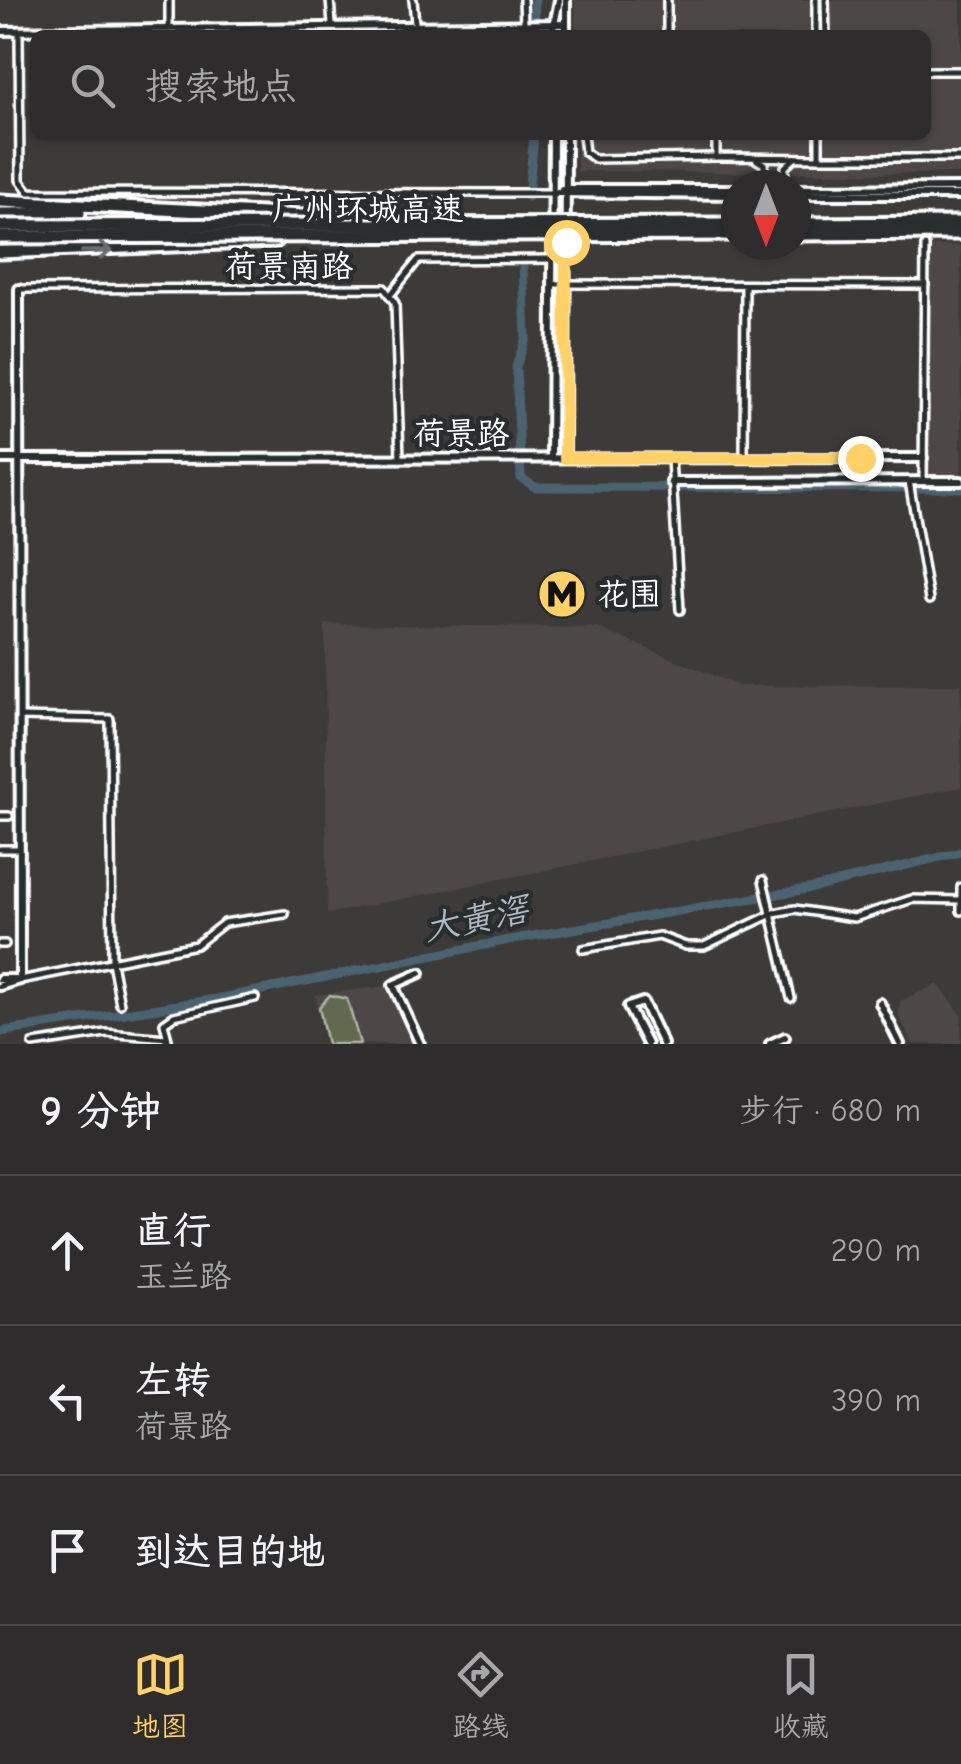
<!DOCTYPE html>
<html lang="zh">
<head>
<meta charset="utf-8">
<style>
  :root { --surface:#2e2c2c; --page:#3a3838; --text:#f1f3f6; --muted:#a7a7a9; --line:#494848; --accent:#ffd166 }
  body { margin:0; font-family:"Comic Neue","LXGW WenKai TC",sans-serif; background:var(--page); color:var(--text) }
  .compass { position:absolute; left:721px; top:170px; width:90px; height:90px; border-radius:50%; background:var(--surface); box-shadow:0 2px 8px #0004; rotate:180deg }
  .stop { position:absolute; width:30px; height:30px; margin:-22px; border:8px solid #ffd166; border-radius:50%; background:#fff }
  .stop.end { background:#ffd166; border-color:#fff; box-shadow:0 2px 10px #0008 }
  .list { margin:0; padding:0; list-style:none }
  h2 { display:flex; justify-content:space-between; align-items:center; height:130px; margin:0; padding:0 40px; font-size:42px }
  h2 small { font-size:32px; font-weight:400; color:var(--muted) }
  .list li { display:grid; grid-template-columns:65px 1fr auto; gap:30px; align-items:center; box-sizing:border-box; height:150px; padding:0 40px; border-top:2px solid var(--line) }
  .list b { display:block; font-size:38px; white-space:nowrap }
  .list p { margin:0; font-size:32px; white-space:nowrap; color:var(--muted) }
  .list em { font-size:32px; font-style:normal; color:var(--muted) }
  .icon { flex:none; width:55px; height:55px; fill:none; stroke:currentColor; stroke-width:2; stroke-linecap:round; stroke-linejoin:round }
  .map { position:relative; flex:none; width:961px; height:1044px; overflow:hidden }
  .search { position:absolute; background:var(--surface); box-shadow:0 2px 8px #0004; left:30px; right:30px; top:30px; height:110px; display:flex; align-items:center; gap:25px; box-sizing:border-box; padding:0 35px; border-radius:15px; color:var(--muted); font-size:38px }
  .sheet { height:580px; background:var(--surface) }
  nav { display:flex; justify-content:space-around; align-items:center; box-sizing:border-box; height:140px; border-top:2px solid var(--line); background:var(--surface); font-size:28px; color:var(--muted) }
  nav a { display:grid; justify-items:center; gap:5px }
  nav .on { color:var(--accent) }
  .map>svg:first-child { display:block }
</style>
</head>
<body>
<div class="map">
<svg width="961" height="1044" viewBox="0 0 961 1044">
  <rect width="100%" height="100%" fill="#3d3a3a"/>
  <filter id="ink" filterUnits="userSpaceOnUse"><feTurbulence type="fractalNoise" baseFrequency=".01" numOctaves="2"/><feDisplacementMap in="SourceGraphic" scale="20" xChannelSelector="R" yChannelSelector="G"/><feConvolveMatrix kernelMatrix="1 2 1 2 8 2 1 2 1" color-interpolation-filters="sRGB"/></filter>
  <g filter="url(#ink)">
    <g fill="#4e4747">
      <path d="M575,0H961V174L577,171V135H926V35H575Z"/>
      <path d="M925,246H961V481H923Z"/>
      <path d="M325,624L598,628L739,686L961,685V787L327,914Z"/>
      <path d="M938,984L961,1013V1044H913L899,1016L900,1001Z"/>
      <path d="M387,986L414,1044H326L315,995Z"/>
    </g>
    <path fill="#62694f" stroke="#b0b4a7" stroke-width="2.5" d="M330,995L347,999L360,1044H327L319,1007Z"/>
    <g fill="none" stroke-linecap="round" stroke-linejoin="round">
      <g stroke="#4b6470" stroke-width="9">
        <path d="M534,35L535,0"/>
        <path d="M528,197L534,135"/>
        <path d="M523,263L526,338L516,367L521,478L535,487L961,488"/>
        <path d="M0,1032L217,999L509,940L813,888L961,852"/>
      </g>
      <g stroke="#fff" stroke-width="12">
        <g id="minor">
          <path d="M169,0V26"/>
          <path d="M330,0L332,24"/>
          <path d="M413,0L415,23"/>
          <path d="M523,0L524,23"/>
          <path d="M825,0L826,35"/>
          <path d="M19,30L20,180L29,192L553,193"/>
          <path d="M667,35V0"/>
          <path d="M816,35V0"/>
          <path d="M926,71H961"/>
          <path d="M583,135L585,152L595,159L716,157"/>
          <path d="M716,135V157L819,158V135"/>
          <path d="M819,158H961"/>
          <path d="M757,160L764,164L765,185"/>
          <path d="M784,185L785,167L795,158"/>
          <path d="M553,284L925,285"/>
          <path d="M19,289L384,288L395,303L400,459"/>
          <path d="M392,293L418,260L552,259"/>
          <path d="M744,457L745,285"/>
          <path d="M671,458L680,610"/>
          <path d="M909,481L929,600"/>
          <path d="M923,481L925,246"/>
          <path d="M20,717L110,719L112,962L120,1004"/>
          <path d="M0,816H9"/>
          <path d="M0,849H20"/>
          <path d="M763,880L791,998"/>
          <path d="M961,887V911"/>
          <path d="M0,944H5"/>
          <path d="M583,949L659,936L686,946H704L774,913L795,909L854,918L912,899L959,900"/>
          <path d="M20,980L196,945L224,923L285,914"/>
          <path d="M33,1044L106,1033L167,1038"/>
          <path d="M169,1044L164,1023L174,1016L255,998"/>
        </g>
      </g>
      <g stroke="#fff" stroke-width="14">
        <g id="tertiary">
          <path d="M0,31L566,24"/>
          <path d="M552,35L559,0"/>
          <path d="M566,35V0"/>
          <path d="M562,189H736"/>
          <path d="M796,189L961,188"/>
          <path d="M553,193L736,195"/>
          <path d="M796,195H961"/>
          <path d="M19,289L20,980"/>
          <path d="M551,458L553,135"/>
          <path d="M565,458L566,135"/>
          <path d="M0,459L923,458"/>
          <path d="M671,482L961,481"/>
          <path d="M0,979H14"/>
          <path d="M0,986L20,980"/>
          <path d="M880,1003L900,1044"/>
          <path d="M420,1044L393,985L420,973"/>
          <path d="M647,1044L628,1007L643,1002L663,1044"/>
          <path d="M770,1044L785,1037"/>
        </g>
      </g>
      <g stroke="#fff" stroke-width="19">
        <g id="motorway">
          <path d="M0,201L383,220"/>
          <path d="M0,214L79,213"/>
          <path d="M796,224L961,223"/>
          <path d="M796,234L961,233"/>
          <path d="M0,252L275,241"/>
        </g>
      </g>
      <use href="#minor" stroke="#2a2d2e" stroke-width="5"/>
      <use href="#tertiary" stroke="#2a2d2e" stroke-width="6"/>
      <use href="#motorway" stroke="#2a2d2e" stroke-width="11"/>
      <g stroke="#fff" stroke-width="19" stroke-linecap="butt">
        <g id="motorway-bridge">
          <path d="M0,226L736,224"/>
          <path d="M0,237L736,234"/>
        </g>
      </g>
      <use href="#motorway-bridge" stroke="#2a2d2e" stroke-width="11"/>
    </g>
    <defs><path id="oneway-shaft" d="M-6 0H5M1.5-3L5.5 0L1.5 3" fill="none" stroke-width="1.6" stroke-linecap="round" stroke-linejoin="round" transform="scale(2.5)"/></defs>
    <use stroke="#6a6c6d" href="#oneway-shaft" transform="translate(97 251) rotate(-1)"/>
  </g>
  <g fill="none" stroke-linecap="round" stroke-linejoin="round" filter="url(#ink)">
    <path stroke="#ffd166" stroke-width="12" d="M566,242L565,458H860"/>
  </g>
  <defs>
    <g id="metro-disc" transform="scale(2.5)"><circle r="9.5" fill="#ffd166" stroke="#2a2d2e"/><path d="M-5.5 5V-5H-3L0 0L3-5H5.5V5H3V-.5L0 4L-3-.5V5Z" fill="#111"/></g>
  </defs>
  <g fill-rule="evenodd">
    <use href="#metro-disc" x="562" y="594"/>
  </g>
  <g text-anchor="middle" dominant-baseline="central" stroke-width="9" stroke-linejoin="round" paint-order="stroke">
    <g font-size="32" fill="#fff" stroke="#2a2d2e">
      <text x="368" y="209">广州环城高速</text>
      <text x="289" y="266">荷景南路</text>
      <text x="461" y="433">荷景路</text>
    </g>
    <g font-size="32" fill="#fff" stroke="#2a2d2e" text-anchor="start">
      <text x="597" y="594">花围</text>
    </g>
    <g font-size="35" font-style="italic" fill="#aeb9bf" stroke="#2a2d2e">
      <text transform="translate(476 919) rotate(-11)">大黄滘</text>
    </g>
  </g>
</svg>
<svg class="compass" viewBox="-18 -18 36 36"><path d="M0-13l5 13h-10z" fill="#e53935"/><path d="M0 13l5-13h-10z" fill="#a7a7a9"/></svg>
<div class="stop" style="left:566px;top:242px"></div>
<div class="stop end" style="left:860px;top:458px"></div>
<div class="search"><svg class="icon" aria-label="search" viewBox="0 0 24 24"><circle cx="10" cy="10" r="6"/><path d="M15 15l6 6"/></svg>搜索地点</div>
</div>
<section class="sheet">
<h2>9 分钟<small>步行 · 680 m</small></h2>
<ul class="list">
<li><svg class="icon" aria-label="ahead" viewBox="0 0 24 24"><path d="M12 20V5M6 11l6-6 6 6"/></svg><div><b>直行</b><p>玉兰路</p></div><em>290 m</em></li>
<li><svg class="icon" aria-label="left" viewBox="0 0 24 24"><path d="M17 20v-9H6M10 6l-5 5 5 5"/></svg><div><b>左转</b><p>荷景路</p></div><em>390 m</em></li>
<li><svg class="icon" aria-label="arrive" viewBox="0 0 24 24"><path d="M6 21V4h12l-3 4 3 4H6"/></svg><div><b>到达目的地</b></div></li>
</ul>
</section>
<nav>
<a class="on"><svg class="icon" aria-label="map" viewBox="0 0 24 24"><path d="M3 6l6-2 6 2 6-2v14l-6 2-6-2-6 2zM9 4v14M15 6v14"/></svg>地图</a>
<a><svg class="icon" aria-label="directions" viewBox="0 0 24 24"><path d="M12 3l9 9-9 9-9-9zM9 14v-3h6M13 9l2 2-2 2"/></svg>路线</a>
<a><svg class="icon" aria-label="saved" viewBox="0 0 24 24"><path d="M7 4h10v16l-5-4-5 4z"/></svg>收藏</a>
</nav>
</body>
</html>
